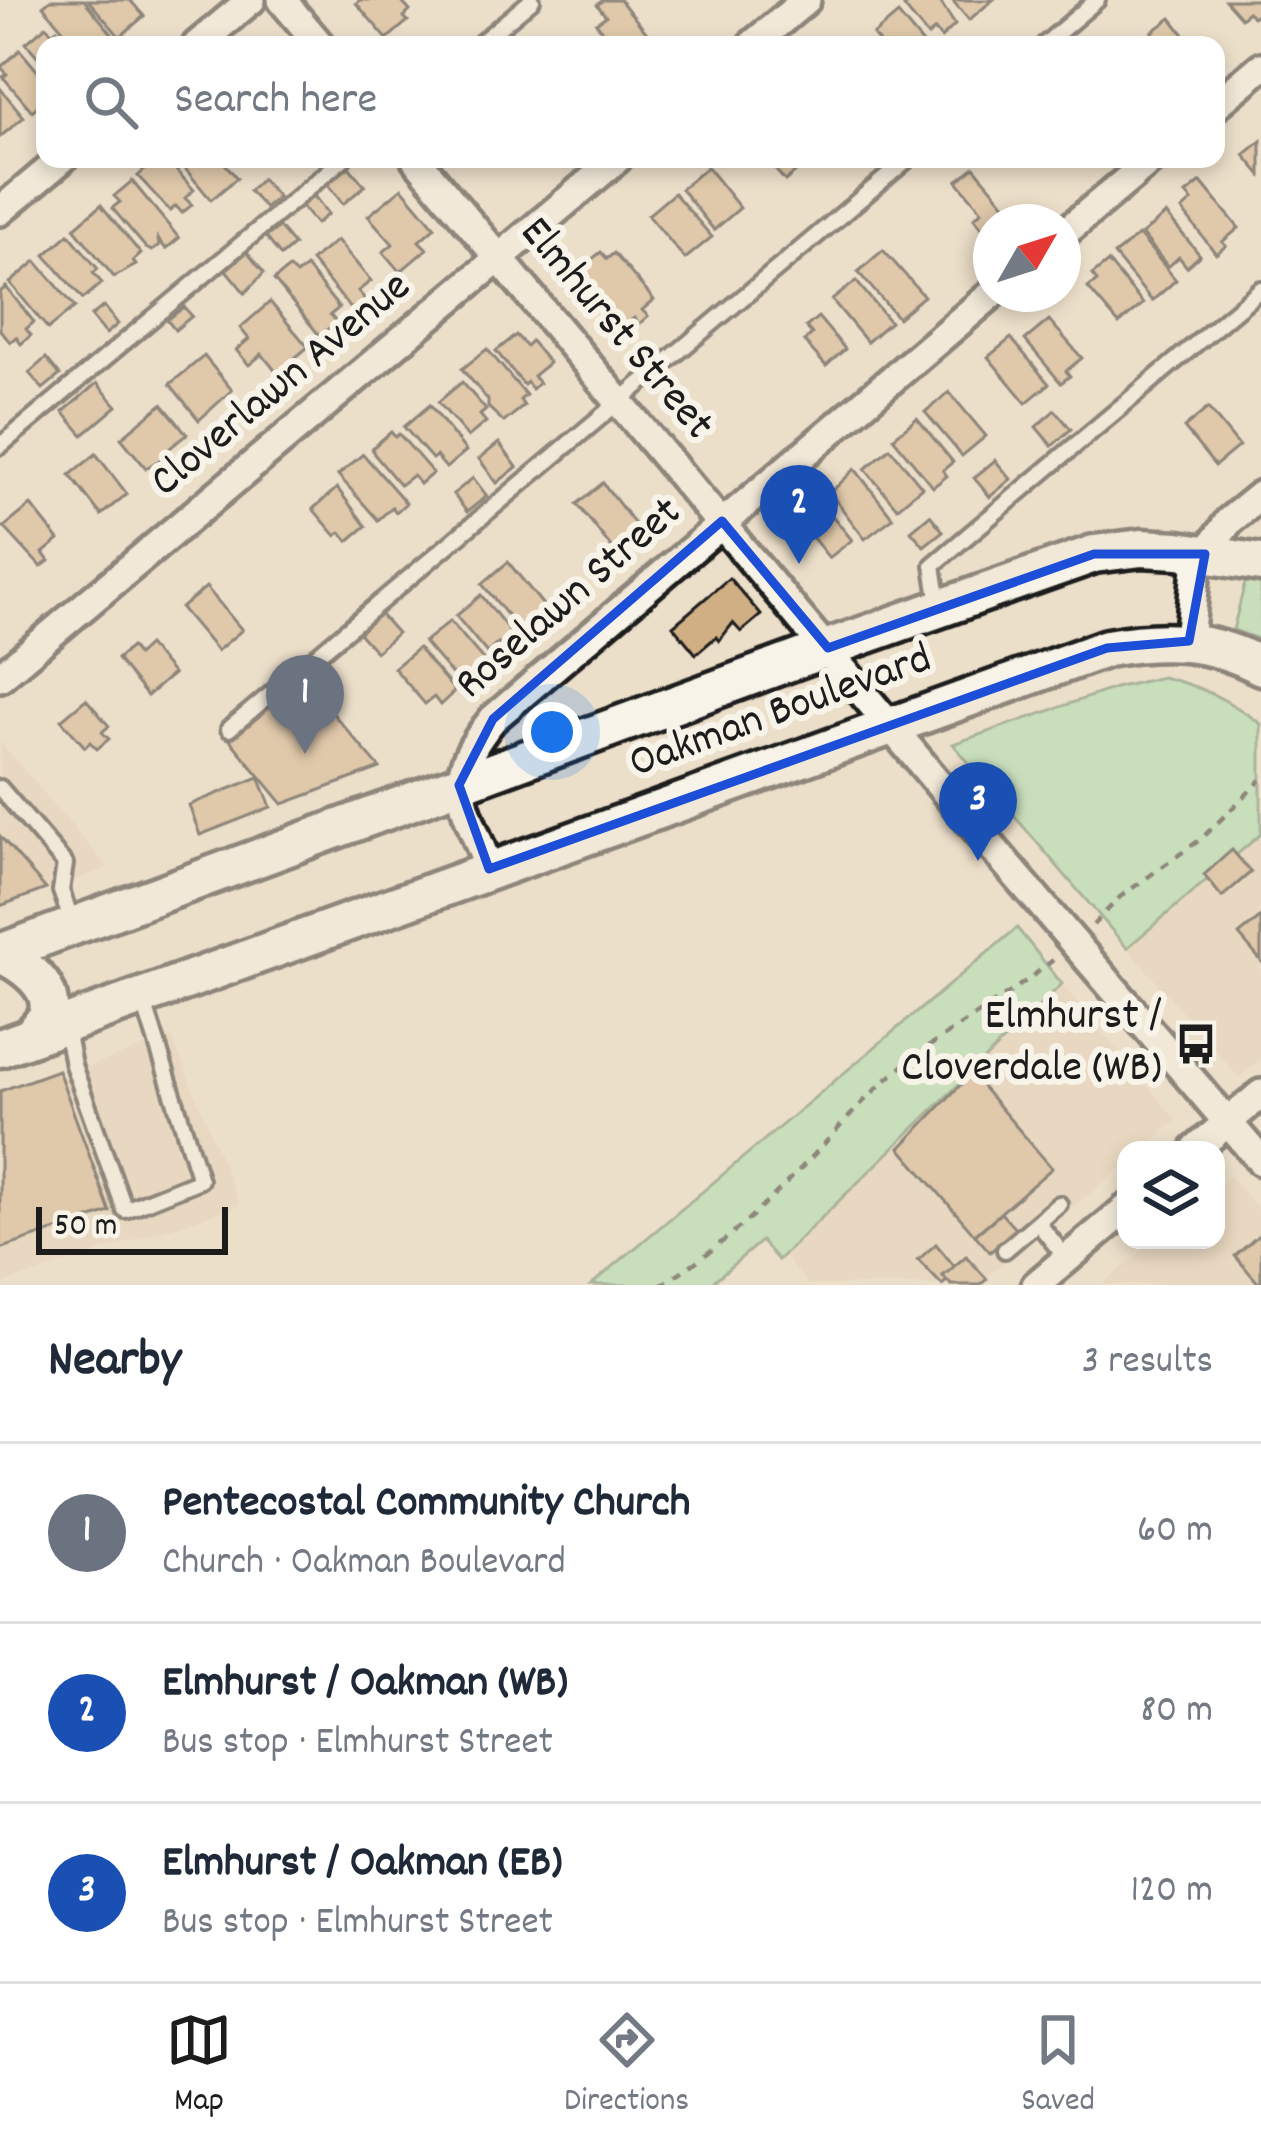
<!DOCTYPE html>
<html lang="en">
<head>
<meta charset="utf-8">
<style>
  :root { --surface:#fff; --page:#f6f6f7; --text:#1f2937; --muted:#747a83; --line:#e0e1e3; --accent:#1c1c1c }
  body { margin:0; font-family:Dekko,sans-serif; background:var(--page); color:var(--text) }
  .controls { position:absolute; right:36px; bottom:36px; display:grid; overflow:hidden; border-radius:24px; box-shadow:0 6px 18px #0003 }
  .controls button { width:108px; height:108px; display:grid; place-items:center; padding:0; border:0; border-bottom:3px solid var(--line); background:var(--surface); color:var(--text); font:60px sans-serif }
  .compass { position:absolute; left:973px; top:204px; width:108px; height:108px; border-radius:50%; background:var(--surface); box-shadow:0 6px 18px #0003; rotate:51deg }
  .scale { position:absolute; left:36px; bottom:30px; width:192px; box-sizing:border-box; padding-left:12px; border:6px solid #1c1c1c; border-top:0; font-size:33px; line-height:42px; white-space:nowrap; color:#1c1c1c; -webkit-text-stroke:9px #f7f3e8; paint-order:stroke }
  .you { position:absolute; left:552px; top:732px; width:42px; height:42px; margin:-30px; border:9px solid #fff; border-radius:50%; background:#1a73e8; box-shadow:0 0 0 18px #1a73e833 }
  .badge { display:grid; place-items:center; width:78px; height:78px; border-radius:50%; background:var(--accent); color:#fff; font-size:39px; font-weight:700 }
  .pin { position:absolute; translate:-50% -99px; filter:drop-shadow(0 3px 6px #0008) }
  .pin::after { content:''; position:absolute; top:63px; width:42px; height:36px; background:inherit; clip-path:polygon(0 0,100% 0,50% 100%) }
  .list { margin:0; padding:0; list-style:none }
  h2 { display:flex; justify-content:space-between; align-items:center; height:156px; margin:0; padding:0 48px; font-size:51px }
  h2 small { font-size:39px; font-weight:400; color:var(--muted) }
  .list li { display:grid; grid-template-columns:78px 1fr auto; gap:36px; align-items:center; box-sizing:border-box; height:180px; padding:0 48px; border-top:3px solid var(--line) }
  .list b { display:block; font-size:45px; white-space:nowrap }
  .list p { margin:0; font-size:39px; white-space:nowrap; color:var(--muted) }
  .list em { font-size:39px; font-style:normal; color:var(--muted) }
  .icon { flex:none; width:66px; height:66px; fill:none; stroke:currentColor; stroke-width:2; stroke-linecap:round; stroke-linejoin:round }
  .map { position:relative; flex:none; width:1261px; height:1285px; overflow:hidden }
  .search { position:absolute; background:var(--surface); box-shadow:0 6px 18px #0003; left:36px; right:36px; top:36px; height:132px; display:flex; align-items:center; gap:30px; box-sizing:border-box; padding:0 42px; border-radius:24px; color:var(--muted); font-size:45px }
  .sheet { height:696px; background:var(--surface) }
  nav { display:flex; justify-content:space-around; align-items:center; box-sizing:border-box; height:168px; border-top:3px solid var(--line); background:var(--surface); font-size:33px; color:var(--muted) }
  nav a { display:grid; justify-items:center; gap:6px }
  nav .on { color:var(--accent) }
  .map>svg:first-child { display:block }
</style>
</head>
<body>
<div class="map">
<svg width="1261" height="1285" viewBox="0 0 1261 1285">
  <rect width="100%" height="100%" fill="#ecdfca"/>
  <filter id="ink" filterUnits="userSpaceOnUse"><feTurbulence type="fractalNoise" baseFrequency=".00833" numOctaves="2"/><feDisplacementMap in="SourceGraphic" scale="24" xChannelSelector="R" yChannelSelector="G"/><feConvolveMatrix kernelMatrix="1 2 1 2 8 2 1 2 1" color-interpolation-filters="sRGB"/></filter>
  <g filter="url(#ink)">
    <g fill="#e4d1b5">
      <path d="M0,741L83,839L109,868L0,907Z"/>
      <path d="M1261,834V1059L1239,1078L1127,948Z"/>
      <path d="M1062,984L1177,1120L1142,1150H1126V1164L977,1285H808L783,1255Z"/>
      <path d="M172,1037L240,1205L0,1285V1098Z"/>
      <path d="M1230,1176L1261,1212V1285H1101L1155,1240H1216V1188Z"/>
    </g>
    <g fill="#9ddfaa" stroke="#5c7e63" stroke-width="3">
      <path d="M1247,575L1261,579V640L1233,630Z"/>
      <path d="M1162,677C1201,686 1229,700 1261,724V834L1127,948L953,744L1115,688Z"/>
      <path d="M1017,928L1062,984L778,1260L761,1241L709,1285H591Z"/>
    </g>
    <g fill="#d1af84" stroke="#1c1c1c" stroke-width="3">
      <path d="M50,0H84L117,40L111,45H76L43,6Z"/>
      <path d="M88,0H130L144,16L120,37Z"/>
      <path d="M360,0H400L410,11L404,17L408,21L387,39L356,3Z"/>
      <path d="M603,0H620L655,43L614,45L596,23L606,16L597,5Z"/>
      <path d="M913,0H939L955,25L941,38L935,30L928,36L904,7Z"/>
      <path d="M952,0H993L969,20Z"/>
      <path d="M1225,0H1261V10L1253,17L1248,12L1241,18Z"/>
      <path d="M898,14L924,45H881L873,35Z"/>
      <path d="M1171,18L1192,45H1162L1152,32Z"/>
      <path d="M46,26L52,33L57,29L71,45H45V65L26,43Z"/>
      <path d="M20,50L45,80V89L40,93L45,100L32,111L3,77L7,74L1,67Z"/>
      <path d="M0,88L24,117L0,137Z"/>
      <path d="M1261,141V175L1244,155Z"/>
      <path d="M157,159H166L194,190L185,198L192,205L182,213L176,206L170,211L138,176Z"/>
      <path d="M177,159H221L237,178L211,200Z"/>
      <path d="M766,159H808L809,161L785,181Z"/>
      <path d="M349,167L365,186L343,204L327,184Z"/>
      <path d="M707,167L740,208L714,230L681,189Z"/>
      <path d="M974,167L1018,219L991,222V239L974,218L982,211L957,181Z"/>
      <path d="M262,179L278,197L265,208L249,191Z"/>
      <path d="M132,181L179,238L166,249L158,239L159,246L152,251L146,248L112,208L120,202L114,196Z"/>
      <path d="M1201,182L1239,228L1222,242L1226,246L1216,254L1182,210L1192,201L1186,194Z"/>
      <path d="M402,188L435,227L419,241L427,249L400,272L383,252L393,244L368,216Z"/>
      <path d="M674,193L712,237L685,259L648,215Z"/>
      <path d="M314,196L328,214L316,224L301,206Z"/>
      <path d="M101,205L141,254L133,261L136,265L114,277L74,228Z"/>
      <path d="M1166,214L1200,255L1187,267L1179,257L1168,267L1142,234Z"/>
      <path d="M279,227L294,245L281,256L266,237Z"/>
      <path d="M69,234L98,269L93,273L102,283L83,299L45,255Z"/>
      <path d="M1139,235L1176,280L1152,301L1114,255Z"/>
      <path d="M337,240L371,281L358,291L365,299L352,310L311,261Z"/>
      <path d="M883,250L924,296L898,318L858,272Z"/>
      <path d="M247,252L264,273L245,293L226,270Z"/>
      <path d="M601,252L607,259L614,253L654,300L642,310L648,316L639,324L634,318L622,327L582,279L589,274L583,266Z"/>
      <path d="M36,261L75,307L48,329L10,283Z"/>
      <path d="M1108,262L1143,304L1119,324L1088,288L1097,281L1092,275Z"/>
      <path d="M306,267L339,308L330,315L336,322L320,336L274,280L289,268L296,275Z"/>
      <path d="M856,281L890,322L867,342L832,300Z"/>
      <path d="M6,287L34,322L26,329L31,335L21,344L16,337L10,342L0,330V292Z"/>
      <path d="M270,302L308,347L277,373L262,354L249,365L236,350L249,339L240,328Z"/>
      <path d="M104,306L118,324L106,334L91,316Z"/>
      <path d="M184,307L192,316L175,330L167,320Z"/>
      <path d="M818,317L845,349L826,366L804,341L812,334L806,327Z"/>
      <path d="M1049,320L1082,358L1066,371L1070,376L1061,383L1025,340Z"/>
      <path d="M516,335L526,346L531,341L549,363L533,376L539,383L532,389L527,382L524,385L496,351Z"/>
      <path d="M1011,338L1049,384L1026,403L988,357Z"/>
      <path d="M487,349L526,395L520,400L524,406L504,422L488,407V400L462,369Z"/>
      <path d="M204,356L232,390L199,420L170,384Z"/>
      <path d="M46,358L60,375L43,389L29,373Z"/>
      <path d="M462,382L486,410L480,415L486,422L468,437L438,402Z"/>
      <path d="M97,383L117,406L83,435L63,412Z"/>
      <path d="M949,392L986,436L962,456L925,412Z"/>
      <path d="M162,404L187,434L165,452L168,455L146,468L121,438Z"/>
      <path d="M430,405L466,451L446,468L436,456L432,459L404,427Z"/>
      <path d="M1208,408L1239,446L1215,466L1184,428Z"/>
      <path d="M1055,410L1071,429L1052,446L1036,427Z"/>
      <path d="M917,418L953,462L943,470L947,476L933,487L893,438Z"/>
      <path d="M391,432L395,437L399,434L433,473L420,484L413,475L400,485L374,454L372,448Z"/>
      <path d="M499,443L517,467L497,483L479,459Z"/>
      <path d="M890,448L922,487L897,508L865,469Z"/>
      <path d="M96,454L127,494L101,515L70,475Z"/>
      <path d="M363,454L406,503L396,512L392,507L378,520L338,475Z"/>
      <path d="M995,460L1011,479L990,497L974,478Z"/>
      <path d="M855,469L893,518L865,539L830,493Z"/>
      <path d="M473,478L487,496L467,512L453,494Z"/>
      <path d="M603,483L641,532L615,552L577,504Z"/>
      <path d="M337,488L366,526L348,541L341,532L336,536L313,509Z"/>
      <path d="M31,505L59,540L43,553L49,561L41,567L4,527Z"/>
      <path d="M826,508L852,540L829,558L804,527Z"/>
      <path d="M930,515L943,531L924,546L911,531Z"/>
      <path d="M508,562L543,605L538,610L543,617L526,631L520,624L517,627L482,584Z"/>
      <path d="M729,578L761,615L741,632L733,623L719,641L716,637L696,654L673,626Z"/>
      <path d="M206,587L242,630L217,651L181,608Z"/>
      <path d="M481,595L516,639L503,650L498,643L487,653L456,616Z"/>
      <path d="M380,614L397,633L376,652L359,633Z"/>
      <path d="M450,621L487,664L468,679L463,673L456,679L424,642Z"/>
      <path d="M148,645L173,674L147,696L117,659L131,647L137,655Z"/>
      <path d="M418,648L455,691L440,705L434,697L425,704L394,668Z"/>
      <path d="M303,679L380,768L283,804L230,740Z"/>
      <path d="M86,699L109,726L102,732L109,739L97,749L90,742L85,747L61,720Z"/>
      <path d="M259,777L271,807L200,835L189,805Z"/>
      <path d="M0,836L46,889L0,906Z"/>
      <path d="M1232,850L1251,872L1222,897L1204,875Z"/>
      <path d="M1261,917V961L1239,935Z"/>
      <path d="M58,1070L110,1212L0,1249V1091Z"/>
      <path d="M971,1074L1052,1168L975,1235L900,1148Z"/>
      <path d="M1001,1213L1016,1230L990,1252L975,1235Z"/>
      <path d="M1261,1233V1285H1260L1235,1256Z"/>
      <path d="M936,1244L955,1267L943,1276L947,1281L942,1285L918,1260Z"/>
      <path d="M966,1256L987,1279L980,1285H951L943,1276Z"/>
    </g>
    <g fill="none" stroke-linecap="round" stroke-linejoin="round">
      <g stroke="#1c1c1c" stroke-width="22">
        <g id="lane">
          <path d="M478,45L532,0"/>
          <path d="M1044,45L1097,0"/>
          <path d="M0,446L343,159"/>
          <path d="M939,605L933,565L1261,289"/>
          <path d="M229,729L908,159"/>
          <path d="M0,788L65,864L61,891L73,924"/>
          <path d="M66,1029L73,1065L125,1210L200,1180L142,996"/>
          <path d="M1038,1223L1067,1259"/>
          <path d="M1005,1250L1059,1204"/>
        </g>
      </g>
      <g stroke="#1c1c1c" stroke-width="36">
        <g id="street">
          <path d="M282,0L320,45"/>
          <path d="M197,45L251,0"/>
          <path d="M752,45L806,0"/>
          <path d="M1216,105L1261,67"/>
          <path d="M416,159L968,819L1261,1161"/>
          <path d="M0,211L62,159"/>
          <path d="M1063,234L1152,159"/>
          <path d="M1189,641L1196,568L1229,521L1261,495"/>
          <path d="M0,677L617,159"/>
          <path d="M489,869C464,800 441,782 493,719L992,294"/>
          <path d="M1195,1150L1261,1094"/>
          <path d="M1036,1285L1126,1209"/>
        </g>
      </g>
      <g stroke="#1c1c1c" stroke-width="45">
        <g id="secondary">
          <path d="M0,953L828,648L1094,554L1142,548L1178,550L1261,563"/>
          <path d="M0,954C20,962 54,985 48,1012C46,1021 36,1030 30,1037"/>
          <path d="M0,1048L1107,648C1161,638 1211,639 1261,666"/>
        </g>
      </g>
      <g stroke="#1c1c1c" stroke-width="4.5" stroke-dasharray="9 9" stroke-linecap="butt">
        <path d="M1093,925L1120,897L1201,839L1261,780"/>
        <path d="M660,1285C722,1249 773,1198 822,1146C843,1124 864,1099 887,1079C939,1034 1000,1004 1053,960"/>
      </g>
      <use href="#lane" stroke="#f7f3e8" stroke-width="14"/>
      <use href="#street" stroke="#f7f3e8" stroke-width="27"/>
      <use href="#secondary" stroke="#f7f3e8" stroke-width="36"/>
    </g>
  </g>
  <path d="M0 0H1261V1285H0ZM722,521L828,648L1094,554H1205L1189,641L1107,648L489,869L459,785L493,719Z" fill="#ecdfca" fill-opacity=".55" fill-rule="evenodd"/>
  <path fill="none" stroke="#1d4ed8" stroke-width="9" stroke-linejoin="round" d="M722,521L828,648L1094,554H1205L1189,641L1107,648L489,869L459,785L493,719Z"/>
  <defs>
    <g id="bus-bare" transform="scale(3.24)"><path d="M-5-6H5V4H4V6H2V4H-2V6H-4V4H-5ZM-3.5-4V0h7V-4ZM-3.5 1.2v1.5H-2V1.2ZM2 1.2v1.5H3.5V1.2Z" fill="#1c1c1c" stroke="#f7f3e8" stroke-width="2.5" paint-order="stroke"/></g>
  </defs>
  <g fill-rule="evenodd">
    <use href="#bus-bare" x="1196" y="1044"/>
  </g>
  <g text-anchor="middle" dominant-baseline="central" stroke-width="12" stroke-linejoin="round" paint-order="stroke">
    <g font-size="45" fill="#1c1c1c" stroke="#f7f3e8">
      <text transform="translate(615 330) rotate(50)">Elmhurst Street</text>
      <text transform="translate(282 386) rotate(-40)">Cloverlawn Avenue</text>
      <text transform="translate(570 600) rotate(-41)">Roselawn Street</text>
      <text transform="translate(781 713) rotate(-20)">Oakman Boulevard</text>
    </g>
    <g font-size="45" fill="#1c1c1c" stroke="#f7f3e8" text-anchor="end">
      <text x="1162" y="1018">Elmhurst /<tspan x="1162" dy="52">Cloverdale (WB)</tspan></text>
    </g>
  </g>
</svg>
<div class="controls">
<button><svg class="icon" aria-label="layers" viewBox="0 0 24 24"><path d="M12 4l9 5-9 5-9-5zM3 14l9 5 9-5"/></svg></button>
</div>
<svg class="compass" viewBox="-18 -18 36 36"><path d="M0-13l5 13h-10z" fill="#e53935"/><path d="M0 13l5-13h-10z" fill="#747a83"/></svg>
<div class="scale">50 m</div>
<div class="you"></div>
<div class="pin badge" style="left:305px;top:754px;background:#6b7280">1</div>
<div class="pin badge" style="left:799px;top:564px;background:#1a4fb4">2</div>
<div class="pin badge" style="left:978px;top:861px;background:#1a4fb4">3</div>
<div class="search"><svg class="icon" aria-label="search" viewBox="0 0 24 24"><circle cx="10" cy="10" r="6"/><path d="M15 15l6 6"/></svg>Search here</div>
</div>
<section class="sheet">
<h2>Nearby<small>3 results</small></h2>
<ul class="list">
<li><span class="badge" style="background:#6b7280">1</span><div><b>Pentecostal Community Church</b><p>Church · Oakman Boulevard</p></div><em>60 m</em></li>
<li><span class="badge" style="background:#1a4fb4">2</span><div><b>Elmhurst / Oakman (WB)</b><p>Bus stop · Elmhurst Street</p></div><em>80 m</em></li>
<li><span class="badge" style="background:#1a4fb4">3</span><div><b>Elmhurst / Oakman (EB)</b><p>Bus stop · Elmhurst Street</p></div><em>120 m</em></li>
</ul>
</section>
<nav>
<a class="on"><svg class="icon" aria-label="map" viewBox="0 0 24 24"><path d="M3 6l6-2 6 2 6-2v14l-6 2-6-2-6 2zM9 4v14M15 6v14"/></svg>Map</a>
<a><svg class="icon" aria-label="directions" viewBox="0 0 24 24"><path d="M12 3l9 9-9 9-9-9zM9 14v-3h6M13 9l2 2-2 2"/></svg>Directions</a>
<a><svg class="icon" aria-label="saved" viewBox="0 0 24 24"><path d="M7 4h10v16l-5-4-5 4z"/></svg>Saved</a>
</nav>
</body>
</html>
